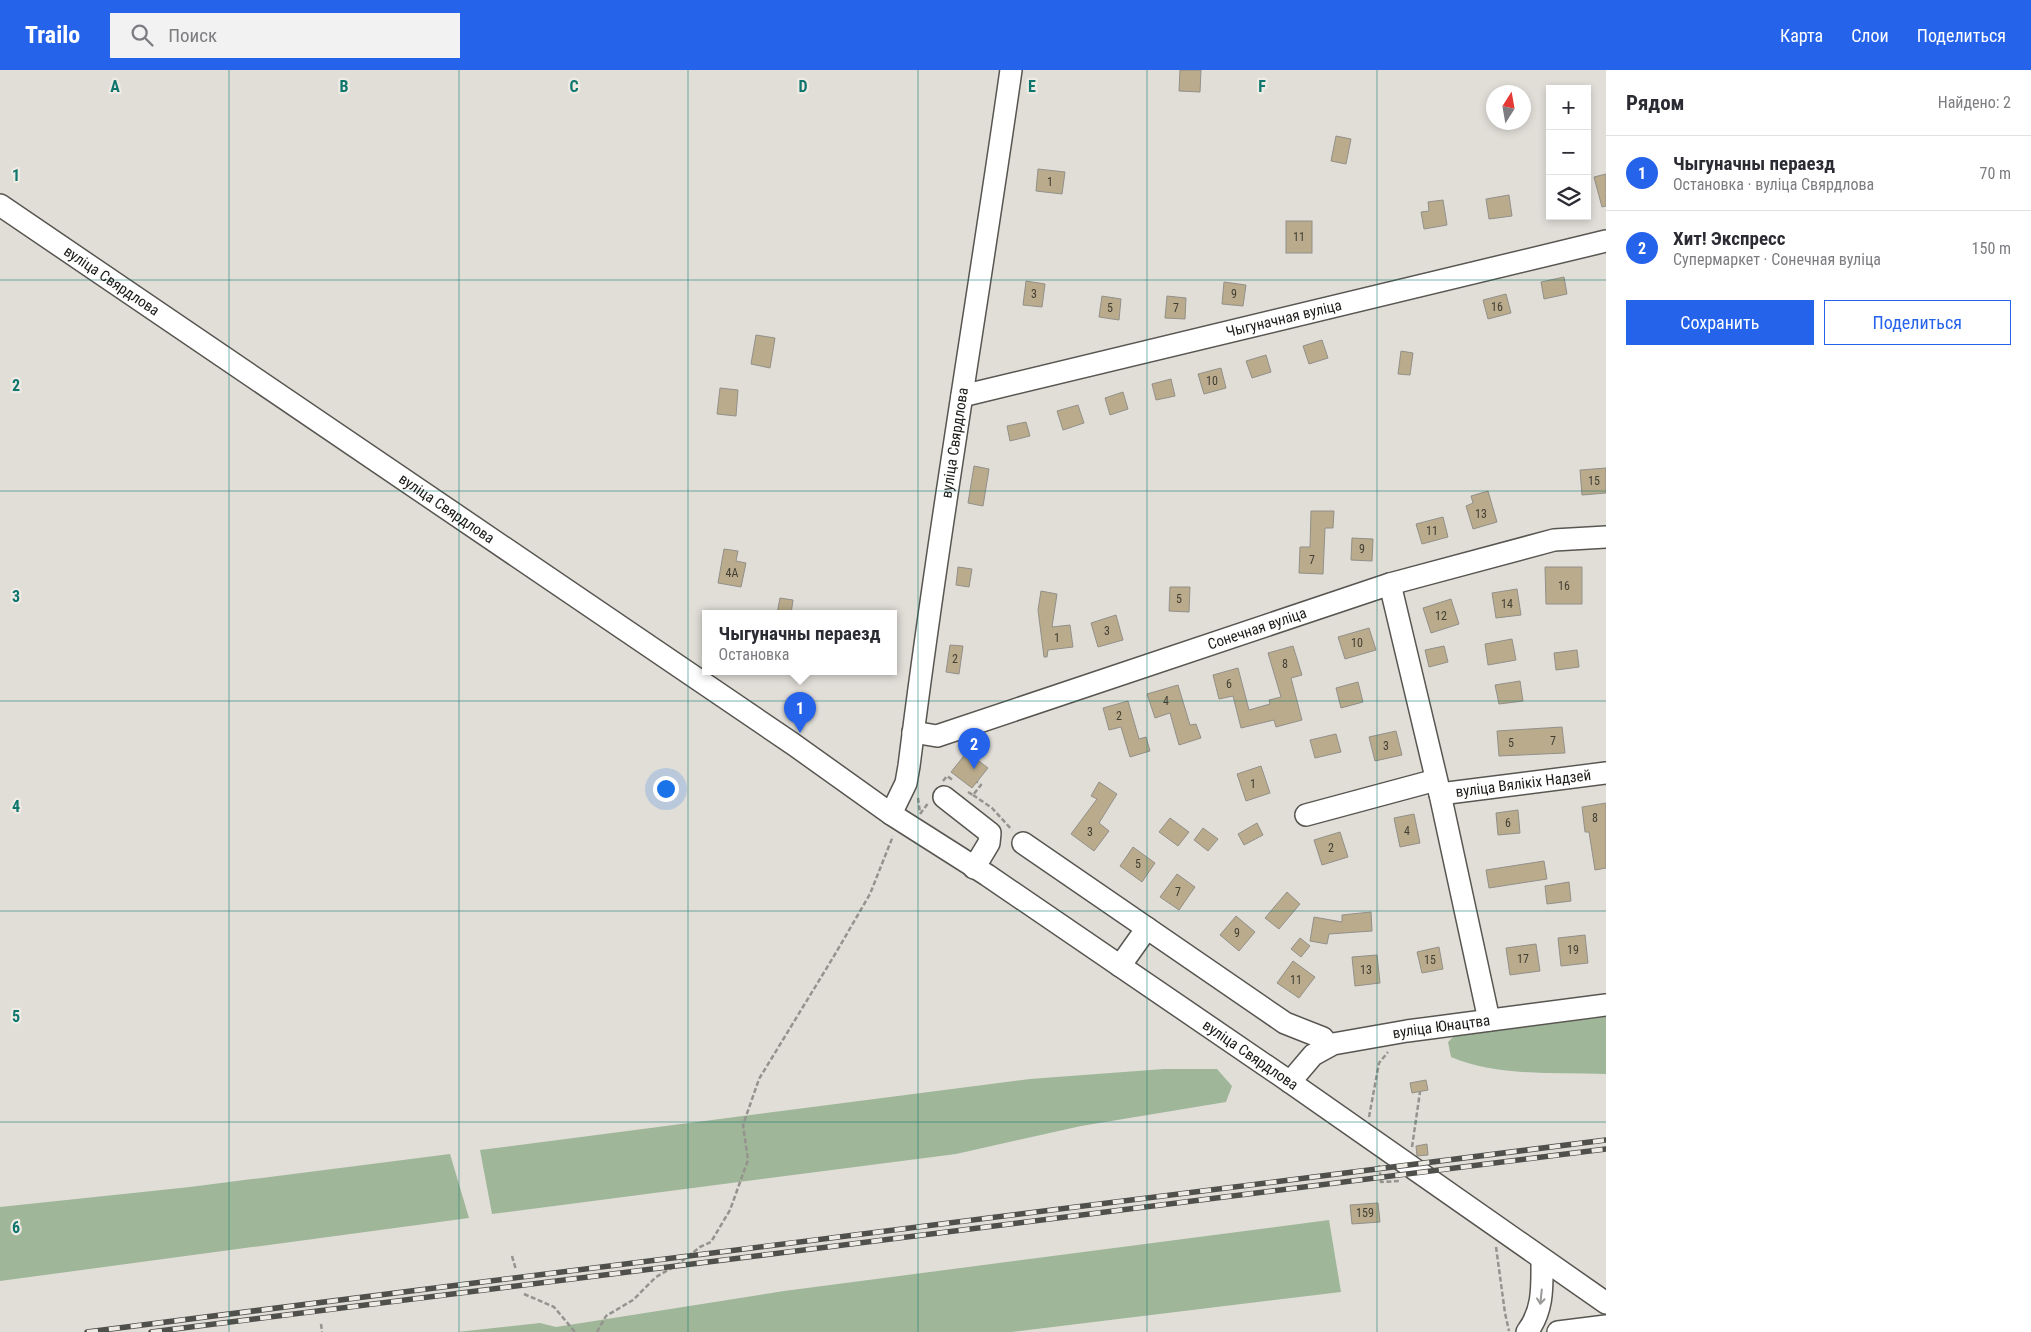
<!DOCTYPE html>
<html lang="ru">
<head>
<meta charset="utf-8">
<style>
  :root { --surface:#fff; --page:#f2f2f3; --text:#2b2b33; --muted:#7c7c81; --line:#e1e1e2; --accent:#2563eb }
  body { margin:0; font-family:"Roboto Condensed",sans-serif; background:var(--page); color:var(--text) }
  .controls { position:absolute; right:15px; top:15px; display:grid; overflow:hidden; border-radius:0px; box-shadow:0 2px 8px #0003 }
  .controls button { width:45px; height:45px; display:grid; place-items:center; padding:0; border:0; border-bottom:1px solid var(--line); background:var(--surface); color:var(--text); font:25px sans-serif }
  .compass { position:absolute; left:1486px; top:15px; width:45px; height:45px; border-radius:50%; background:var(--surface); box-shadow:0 2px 8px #0003; rotate:11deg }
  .you { position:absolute; left:665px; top:718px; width:18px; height:18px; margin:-12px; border:4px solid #fff; border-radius:50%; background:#1a73e8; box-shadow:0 0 0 8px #1a73e833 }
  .badge { display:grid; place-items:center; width:32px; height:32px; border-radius:50%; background:var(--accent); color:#fff; font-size:16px; font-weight:700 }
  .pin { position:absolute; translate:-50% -41px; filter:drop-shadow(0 1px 2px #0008) }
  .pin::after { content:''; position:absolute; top:26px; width:18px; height:15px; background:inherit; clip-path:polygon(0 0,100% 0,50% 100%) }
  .popup { position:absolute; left:702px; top:540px; width:195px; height:65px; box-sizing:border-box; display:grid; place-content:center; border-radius:0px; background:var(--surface); filter:drop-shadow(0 1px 4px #0005); font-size:16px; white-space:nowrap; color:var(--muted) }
  .popup b { font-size:19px; color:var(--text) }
  .popup::after { content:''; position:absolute; left:50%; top:100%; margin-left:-10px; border:10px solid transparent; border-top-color:var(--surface) }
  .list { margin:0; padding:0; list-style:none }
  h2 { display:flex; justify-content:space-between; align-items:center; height:65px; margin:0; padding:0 20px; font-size:21px }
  h2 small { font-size:16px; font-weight:400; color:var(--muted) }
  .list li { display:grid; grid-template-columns:32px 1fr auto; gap:15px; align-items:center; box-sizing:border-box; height:75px; padding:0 20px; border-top:1px solid var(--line) }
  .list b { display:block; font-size:19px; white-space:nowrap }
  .list p { margin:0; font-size:16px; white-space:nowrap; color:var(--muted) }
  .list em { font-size:16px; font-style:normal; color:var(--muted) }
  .actions { display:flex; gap:10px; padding:15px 20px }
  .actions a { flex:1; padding:11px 0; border:1px solid var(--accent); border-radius:0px; text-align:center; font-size:18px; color:var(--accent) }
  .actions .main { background:var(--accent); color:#fff }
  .icon { flex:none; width:28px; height:28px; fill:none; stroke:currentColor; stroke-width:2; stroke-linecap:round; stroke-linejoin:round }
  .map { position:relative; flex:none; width:1606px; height:1262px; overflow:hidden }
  header { display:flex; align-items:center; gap:30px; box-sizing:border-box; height:70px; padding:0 25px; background:var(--accent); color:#fff }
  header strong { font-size:24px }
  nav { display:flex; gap:28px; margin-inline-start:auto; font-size:18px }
  .search { width:350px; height:45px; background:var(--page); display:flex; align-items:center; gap:12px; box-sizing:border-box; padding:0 18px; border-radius:0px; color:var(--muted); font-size:19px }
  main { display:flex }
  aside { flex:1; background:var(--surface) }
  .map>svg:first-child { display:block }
</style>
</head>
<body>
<header>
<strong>Trailo</strong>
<div class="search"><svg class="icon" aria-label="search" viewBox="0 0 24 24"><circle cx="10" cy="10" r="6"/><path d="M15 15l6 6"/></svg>Поиск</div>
<nav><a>Карта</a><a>Слои</a><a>Поделиться</a></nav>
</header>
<main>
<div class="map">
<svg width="1606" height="1262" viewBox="0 0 1606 1262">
  <rect width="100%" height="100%" fill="#e1ded8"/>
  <g fill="#9fb699">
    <path d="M1606,944V1004C1555,1002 1498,1007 1451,987L1448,972L1457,963Z"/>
    <path d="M1164,999H1217L1232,1016L1226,1032L1081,1056L956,1084L492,1144L480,1080L1030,1009Z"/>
    <path d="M450,1084L469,1148L0,1211V1137L190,1117Z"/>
    <path d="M1329,1150L1341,1222L1011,1262H457L540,1253L556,1257L784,1221Z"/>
  </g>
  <g fill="#b9ab8b" stroke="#92908a">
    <path d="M1180,0H1201L1200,22L1179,21Z"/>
    <path d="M1336,66L1351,69L1346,94L1331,91Z"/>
    <path d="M1038,99L1065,102L1062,124L1036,121Z"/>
    <path d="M1606,104V136L1602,137L1594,107Z"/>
    <path d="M1509,125L1512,146L1489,149L1486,129Z"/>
    <path d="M1443,130L1447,155L1424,159L1421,142L1429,141L1428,132Z"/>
    <rect x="1286" y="151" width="26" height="32"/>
    <path d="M1564,207L1567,224L1544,229L1541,212Z"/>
    <path d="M1026,211L1045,214L1042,237L1023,235Z"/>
    <path d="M1224,212L1246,215L1243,236L1222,234Z"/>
    <path d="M1506,224L1511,243L1488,249L1483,230Z"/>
    <path d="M1102,226L1121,229L1119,250L1099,247Z"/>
    <path d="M1167,226L1186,228L1185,249L1165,248Z"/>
    <path d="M756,265L775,268L770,298L751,294Z"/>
    <path d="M1322,270L1328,288L1309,294L1303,276Z"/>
    <path d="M1401,281L1413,283L1410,305L1398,304Z"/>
    <path d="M1266,285L1271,302L1252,308L1246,291Z"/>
    <path d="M1221,298L1226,318L1204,324L1198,304Z"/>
    <path d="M1171,309L1175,326L1156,330L1152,314Z"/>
    <path d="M720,318L738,320L736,346L717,344Z"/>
    <path d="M1123,322L1128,339L1110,345L1105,328Z"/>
    <path d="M1078,335L1084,353L1063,360L1057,341Z"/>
    <path d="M1026,352L1030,366L1010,371L1007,356Z"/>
    <path d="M974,396L989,399L983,436L968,433Z"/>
    <path d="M1606,398V423L1582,425L1580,400Z"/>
    <path d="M1488,421L1497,452L1473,459L1466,436L1473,433L1471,426Z"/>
    <path d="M1311,441H1334L1333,458H1325L1323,504L1299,503L1300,477H1310Z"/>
    <path d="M1443,447L1448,467L1422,474L1416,454Z"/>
    <path d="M1352,468L1373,469L1372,491L1351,490Z"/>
    <path d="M724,479L738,481L736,491L746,493L741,517L718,513Z"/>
    <path d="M958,497L972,499L969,517L956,515Z"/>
    <path d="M1545,497H1582V534H1546Z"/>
    <path d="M1170,517H1190L1189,542L1169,541Z"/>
    <path d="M1517,519L1521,545L1496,548L1492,523Z"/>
    <path d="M1041,521L1057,524L1052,557L1070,555L1073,577L1048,580L1047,587H1044L1038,540Z"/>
    <path d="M780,528L793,530L791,544H777Z"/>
    <path d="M1451,529L1459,554L1431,563L1423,538Z"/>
    <path d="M1116,545L1123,570L1098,577L1091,553Z"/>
    <path d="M1369,558L1376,580L1345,589L1338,567Z"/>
    <path d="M1512,569L1516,590L1488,595L1485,574Z"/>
    <path d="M950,575L963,576L959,604L946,602Z"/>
    <path d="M1293,576L1302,605L1291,608L1302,650L1276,657L1274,650L1241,658L1233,626L1219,629L1213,605L1238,598L1249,640L1270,634L1269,630L1281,627L1268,583Z"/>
    <path d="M1444,576L1448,592L1429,597L1425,580Z"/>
    <path d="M1577,580L1579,597L1556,600L1554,583Z"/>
    <path d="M1520,611L1523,631L1499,634L1495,615Z"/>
    <path d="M1358,612L1363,632L1341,638L1336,618Z"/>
    <path d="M1178,615L1190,655L1196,654L1201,668L1179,675L1170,643L1155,648L1147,624Z"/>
    <path d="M1128,631L1139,669L1146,667L1150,681L1130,687L1121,657L1109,660L1103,638Z"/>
    <path d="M1562,657L1565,683L1499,686L1497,661Z"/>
    <path d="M1396,661L1402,685L1375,691L1369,667Z"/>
    <path d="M1336,664L1341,682L1315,688L1310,670Z"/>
    <path d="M967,682L988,698L972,718L951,702Z"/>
    <path d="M1261,696L1270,723L1246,731L1237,704Z"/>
    <path d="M1099,712L1117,724L1099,753L1109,761L1094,781L1071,764L1097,729L1091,726Z"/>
    <path d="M1606,733V798L1595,800L1589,762H1585L1582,737Z"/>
    <path d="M1518,740L1520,763L1498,765L1496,743Z"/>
    <path d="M1414,744L1420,773L1400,777L1394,748Z"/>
    <path d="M1170,748L1189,762L1178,776L1159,762Z"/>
    <path d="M1257,753L1263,765L1244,775L1238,764Z"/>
    <path d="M1203,758L1218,769L1208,781L1194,770Z"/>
    <path d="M1340,762L1348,787L1322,795L1314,770Z"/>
    <path d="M1133,777L1155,793L1142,812L1120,796Z"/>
    <path d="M1544,791L1547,809L1489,818L1486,800Z"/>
    <path d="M1177,804L1195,817L1179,840L1160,827Z"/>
    <path d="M1569,812L1571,831L1547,834L1545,816Z"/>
    <path d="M1287,822L1300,834L1279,859L1265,848Z"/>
    <path d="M1371,842L1372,861L1329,864L1327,874L1310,871L1314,847L1342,852V845Z"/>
    <path d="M1236,846L1255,862L1239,881L1220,865Z"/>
    <path d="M1585,865L1588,893L1561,896L1558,868Z"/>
    <path d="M1300,868L1310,876L1301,887L1291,879Z"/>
    <path d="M1536,874L1540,901L1510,905L1506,878Z"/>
    <path d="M1439,877L1443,899L1422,903L1417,882Z"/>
    <path d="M1377,885L1380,913L1355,916L1352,887Z"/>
    <path d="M1293,891L1315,907L1299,928L1277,913Z"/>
    <path d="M1426,1010L1428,1020L1412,1023L1410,1013Z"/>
    <path d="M1427,1074L1428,1085L1417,1086L1416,1076Z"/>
    <path d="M1378,1133L1380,1152L1352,1154L1350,1135Z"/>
  </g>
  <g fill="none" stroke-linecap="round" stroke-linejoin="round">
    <g stroke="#585651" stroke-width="24">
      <g id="minor">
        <path id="s1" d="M0,135L793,674L891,744L987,805L1290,1012L1606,1233"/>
        <path id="s2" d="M962,326L1606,171"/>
        <path d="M1390,514L1440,724L1489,950"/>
        <path id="s3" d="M913,662L937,666L1390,514L1554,470L1606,467"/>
        <path id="s4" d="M1440,724L1606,703"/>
        <path d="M944,727L990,763L989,773L974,798"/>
        <path id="s5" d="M891,744L906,713L909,696C938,463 978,232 1011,0"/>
        <path d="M1306,745L1436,710"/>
        <path d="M1023,773L1285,953L1323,968L1328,976"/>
        <path d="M1120,896L1147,858"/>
        <path id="s6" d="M1290,1012L1313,985L1333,974L1407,961L1606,935"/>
        <path d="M1527,1262C1544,1240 1542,1215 1542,1189"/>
        <path d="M1558,1262L1606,1256"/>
      </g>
    </g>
    <g stroke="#94938e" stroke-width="2.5" stroke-dasharray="5 2.5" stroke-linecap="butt">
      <path d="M943,711L947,706L954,711"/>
      <path d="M968,722L973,725L981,715L977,712"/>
      <path d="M973,725L992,738L1012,760"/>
      <path d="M918,728L920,743"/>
      <path d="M920,744L929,732"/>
      <path d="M1369,1047L1379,993L1388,982"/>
      <path d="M1412,1077L1420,1022"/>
      <path d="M1379,1095L1381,1112L1400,1111"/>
      <path d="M1496,1177L1505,1243L1509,1261"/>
      <path d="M512,1186L516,1200"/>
      <path d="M524,1224L554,1237L575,1262"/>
      <path d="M321,1254L322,1262"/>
      <path d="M597,1262L606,1246L633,1230L656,1207L677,1195L700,1177L711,1172L730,1140L748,1090L743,1055L759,1009L834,886L870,824L893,766"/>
    </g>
    <use href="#minor" stroke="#fff" stroke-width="21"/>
    <g stroke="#4f4f4b" stroke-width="5.5">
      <g id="rail">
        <path d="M87,1262L1606,1070"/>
        <path d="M151,1262L1606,1079"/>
      </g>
    </g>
    <use href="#rail" stroke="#eeebe5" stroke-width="4" stroke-dasharray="11" stroke-linecap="butt"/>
  </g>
  <defs><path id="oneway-shaft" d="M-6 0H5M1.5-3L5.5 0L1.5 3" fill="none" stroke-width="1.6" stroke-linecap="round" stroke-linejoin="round" transform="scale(1.25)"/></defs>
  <use stroke="#989897" href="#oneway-shaft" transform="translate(1541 1227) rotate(96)"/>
  <path fill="none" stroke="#0f766e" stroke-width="1" stroke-opacity="0.55" d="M229,0V1262M459,0V1262M688,0V1262M918,0V1262M1147,0V1262M1377,0V1262M0,210H1606M0,421H1606M0,631H1606M0,841H1606M0,1052H1606"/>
  <g text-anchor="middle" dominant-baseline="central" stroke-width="4.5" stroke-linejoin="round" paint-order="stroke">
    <g font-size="12" fill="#423f35">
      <text x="1050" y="112">1</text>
      <text x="1299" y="167">11</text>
      <text x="1034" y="224">3</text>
      <text x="1234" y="224">9</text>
      <text x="1497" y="237">16</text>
      <text x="1110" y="238">5</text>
      <text x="1176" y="238">7</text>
      <text x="1212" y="311">10</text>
      <text x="1594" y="411">15</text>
      <text x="1481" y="444">13</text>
      <text x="1432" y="461">11</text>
      <text x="1362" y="479">9</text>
      <text x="1312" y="490">7</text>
      <text x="732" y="503">4А</text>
      <text x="1564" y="516">16</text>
      <text x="1179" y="529">5</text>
      <text x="1507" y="534">14</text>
      <text x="1441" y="546">12</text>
      <text x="1107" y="561">3</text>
      <text x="1057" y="568">1</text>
      <text x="1357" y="573">10</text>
      <text x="955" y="589">2</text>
      <text x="1285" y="594">8</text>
      <text x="1229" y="614">6</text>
      <text x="1166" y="631">4</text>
      <text x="1119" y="646">2</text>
      <text x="1553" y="671">7</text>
      <text x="1511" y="673">5</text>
      <text x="1386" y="676">3</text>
      <text x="1253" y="714">1</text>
      <text x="1595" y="748">8</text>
      <text x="1508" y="753">6</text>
      <text x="1407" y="761">4</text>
      <text x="1090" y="762">3</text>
      <text x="1331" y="778">2</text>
      <text x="1138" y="794">5</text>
      <text x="1178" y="822">7</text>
      <text x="1237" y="863">9</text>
      <text x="1573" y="880">19</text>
      <text x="1523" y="889">17</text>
      <text x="1430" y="890">15</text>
      <text x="1366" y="900">13</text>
      <text x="1296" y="910">11</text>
      <text x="1365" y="1143">159</text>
    </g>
    <g font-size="15" fill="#1b1b18" stroke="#eeebe5">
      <text stroke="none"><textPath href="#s1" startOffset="135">вуліца Свярдлова</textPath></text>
      <text stroke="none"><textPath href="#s2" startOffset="331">Чыгуначная вуліца</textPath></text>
      <text stroke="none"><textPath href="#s5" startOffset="378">вуліца Свярдлова</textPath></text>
      <text stroke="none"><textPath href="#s1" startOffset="540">вуліца Свярдлова</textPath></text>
      <text stroke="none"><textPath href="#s3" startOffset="362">Сонечная вуліца</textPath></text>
      <text stroke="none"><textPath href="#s4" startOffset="84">вуліца Вялікіх Надзей</textPath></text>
      <text stroke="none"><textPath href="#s6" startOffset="168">вуліца Юнацтва</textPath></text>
      <text stroke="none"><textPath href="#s1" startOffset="1512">вуліца Свярдлова</textPath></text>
    </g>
  </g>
  <g font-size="16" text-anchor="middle" font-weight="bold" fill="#0f766e" stroke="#eeebe5" stroke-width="4.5" stroke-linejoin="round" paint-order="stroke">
    <text x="115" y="22">A</text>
    <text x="344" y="22">B</text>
    <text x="574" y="22">C</text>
    <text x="803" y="22">D</text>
    <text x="1032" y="22">E</text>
    <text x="1262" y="22">F</text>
    <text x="16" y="111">1</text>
    <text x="16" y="321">2</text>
    <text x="16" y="532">3</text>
    <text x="16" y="742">4</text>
    <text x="16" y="952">5</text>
    <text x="16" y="1163">6</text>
  </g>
</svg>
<div class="controls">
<button>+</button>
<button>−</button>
<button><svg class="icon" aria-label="layers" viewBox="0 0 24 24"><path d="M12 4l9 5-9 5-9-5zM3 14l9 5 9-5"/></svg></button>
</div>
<svg class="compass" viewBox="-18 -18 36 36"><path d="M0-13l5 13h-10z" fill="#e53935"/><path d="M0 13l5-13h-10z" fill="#7c7c81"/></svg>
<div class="you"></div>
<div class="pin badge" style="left:800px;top:663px">1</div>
<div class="popup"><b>Чыгуначны пераезд</b>Остановка</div>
<div class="pin badge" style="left:974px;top:699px">2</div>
</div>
<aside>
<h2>Рядом<small>Найдено: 2</small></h2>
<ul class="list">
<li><span class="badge">1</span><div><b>Чыгуначны пераезд</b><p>Остановка · вуліца Свярдлова</p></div><em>70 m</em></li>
<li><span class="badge">2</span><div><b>Хит! Экспресс</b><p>Супермаркет · Сонечная вуліца</p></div><em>150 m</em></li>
</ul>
<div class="actions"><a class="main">Сохранить</a><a>Поделиться</a></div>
</aside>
</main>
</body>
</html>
